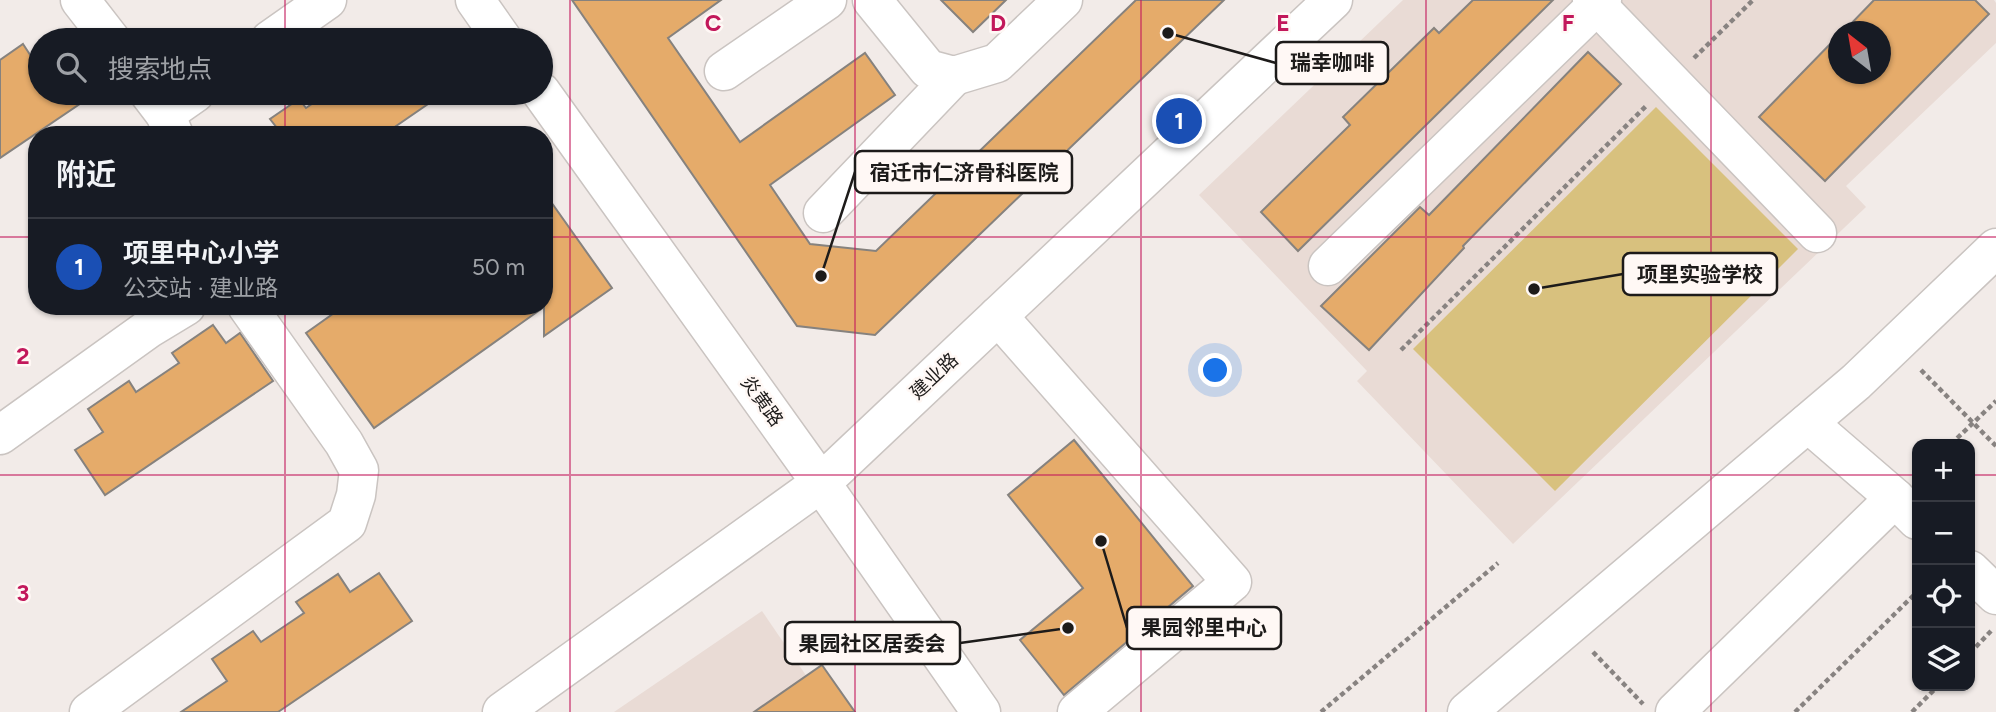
<!DOCTYPE html>
<html lang="zh">
<head>
<meta charset="utf-8">
<style>
  :root { --surface:#171b24; --page:#20242c; --text:#f1f3f6; --muted:#9ea1a6; --line:#363941; --accent:#2d8a61 }
  body { margin:0; font-family:Figtree,"Noto Sans SC",sans-serif; background:var(--page); color:var(--text) }
  .controls { position:absolute; right:21px; bottom:21px; display:grid; overflow:hidden; border-radius:14px; box-shadow:0 2px 5px #0004 }
  .controls button { width:63px; height:63px; display:grid; place-items:center; padding:0; border:0; border-bottom:2px solid var(--line); background:var(--surface); color:var(--text); font:35px sans-serif }
  .compass { position:absolute; left:1828px; top:21px; width:63px; height:63px; border-radius:50%; background:var(--surface); box-shadow:0 2px 5px #0004; rotate:329deg }
  .you { position:absolute; left:1216px; top:371px; width:24px; height:24px; margin:-18px; border:5px solid #fff; border-radius:50%; background:#1a73e8; box-shadow:0 0 0 10px #1a73e833 }
  .badge { display:grid; place-items:center; width:46px; height:46px; border-radius:50%; background:var(--accent); color:#fff; font-size:23px; font-weight:700 }
  .pin { position:absolute; translate:-50% -50%; border:4px solid #fff; box-shadow:0 2px 7px #0006 }
  .list { margin:0; padding:0; list-style:none }
  h2 { display:flex; justify-content:space-between; align-items:center; height:91px; margin:0; padding:0 28px; font-size:30px }
  h2 small { font-size:23px; font-weight:400; color:var(--muted) }
  .list li { display:grid; grid-template-columns:46px 1fr auto; gap:21px; align-items:center; box-sizing:border-box; height:98px; padding:0 28px; border-top:2px solid var(--line) }
  .list b { display:block; font-size:26px; white-space:nowrap }
  .list p { margin:0; font-size:23px; white-space:nowrap; color:var(--muted) }
  .list em { font-size:23px; font-style:normal; color:var(--muted) }
  .icon { flex:none; width:38px; height:38px; fill:none; stroke:currentColor; stroke-width:2; stroke-linecap:round; stroke-linejoin:round }
  .map { position:relative; flex:none; width:1996px; height:712px; overflow:hidden }
  .search { position:absolute; background:var(--surface); box-shadow:0 2px 5px #0004; left:28px; top:28px; width:525px; height:77px; display:flex; align-items:center; gap:18px; box-sizing:border-box; padding:0 24px; border-radius:38px; color:var(--muted); font-size:26px }
  .panel { position:absolute; background:var(--surface); box-shadow:0 2px 5px #0004; left:28px; top:126px; width:525px; height:189px; border-radius:28px }
  .map>svg:first-child { display:block }
</style>
</head>
<body>
<div class="map">
<svg width="1996" height="712" viewBox="0 0 1996 712">
  <rect width="100%" height="100%" fill="#f2ebe8"/>
  <g fill="#e9dbd5" fill-rule="evenodd">
    <path d="M1403,0H1994L1996,3V43L1846,186L1866,207L1513,544L1357,381L1367,371L1199,195ZM1839,32H1881V74H1839Z"/>
    <path d="M762,611L831,712H614Z"/>
  </g>
  <path fill="#d8c17e" d="M1656,107L1798,249L1555,491L1413,349Z"/>
  <g fill="#e5ab6a" stroke="#86827e" stroke-width="2">
    <path d="M572,0H721L668,38L740,142L865,53L895,95L770,185L810,244L876,251L1136,0H1224L875,335L797,326Z"/>
    <path d="M941,0H1006L973,32Z"/>
    <path d="M1473,0H1553L1298,251L1261,212L1350,125L1343,117L1434,28L1439,33Z"/>
    <path d="M1874,0H1975L1989,14L1825,181L1759,117L1838,36V74H1880V32H1843Z"/>
    <path d="M23,44L40,70V93H96L0,158V60Z"/>
    <path d="M1588,52L1621,84L1463,246L1464,248L1369,350L1321,306L1420,207L1429,215Z"/>
    <path d="M328,93H444L383,135H266L277,128L270,119L299,99L306,108Z"/>
    <path d="M544,192L612,288L544,336V307L374,428L306,333L344,306H544Z"/>
    <path d="M213,325L226,343L240,333L273,381L105,495L75,450L103,432L88,409L129,381L136,392L179,363L172,353Z"/>
    <path d="M1074,440L1193,586L1064,695L1020,640L1083,588L1008,495Z"/>
    <path d="M379,573L412,621L278,712H181L227,681L212,659L253,631L261,642L304,613L296,602L338,574L350,592Z"/>
    <path d="M822,665L855,712H754Z"/>
  </g>
  <g fill="none" stroke-linecap="round" stroke-linejoin="round">
    <g stroke="#cac4c1" stroke-width="41">
      <g id="minor">
        <path d="M80,0L111,40"/>
        <path d="M475,0L503,40"/>
        <path d="M872,0L928,69L954,76L997,63L1063,0"/>
        <path d="M1592,0L1817,233"/>
        <path d="M270,40L327,0"/>
        <path d="M724,71L827,0"/>
        <path d="M541,92L821,483L981,712"/>
        <path d="M149,93L165,114L174,135"/>
        <path d="M165,114L195,93"/>
        <path d="M823,213L954,76"/>
        <path d="M1328,266L1602,0"/>
        <path d="M998,316L1232,582L1077,712"/>
        <path d="M1808,423L1895,498"/>
        <path d="M0,435L148,329L186,306"/>
        <path d="M1970,570L1996,595"/>
        <path d="M89,712L347,523L356,495L359,470L344,443L247,306"/>
        <path d="M502,712L821,483L1333,0"/>
        <path d="M1467,712L1856,382L1996,248"/>
        <path d="M1675,712L1895,498L1917,520"/>
      </g>
    </g>
    <g stroke="#888381" stroke-width="4.5" stroke-dasharray="5 3.5" stroke-linecap="butt">
      <path d="M1694,58L1753,0"/>
      <path d="M1401,350L1646,106"/>
      <path d="M1921,370L1996,446"/>
      <path d="M1951,444L1996,401"/>
      <path d="M1593,652L1643,704"/>
      <path d="M1970,653L1991,631"/>
      <path d="M1321,712L1498,563"/>
      <path d="M1795,712L1917,592"/>
      <path d="M1912,712L1938,686"/>
    </g>
    <use href="#minor" stroke="#fff" stroke-width="38"/>
  </g>
  <path fill="none" stroke="#c2185b" stroke-width="2" stroke-opacity="0.55" d="M285,0V40M570,0V712M855,0V712M1141,0V712M1426,0V712M1711,0V712M285,93V135M0,237H37M544,237H1996M285,306V712M0,475H1917M1970,475H1996"/>
  <g text-anchor="middle" dominant-baseline="central" stroke-width="5" stroke-linejoin="round" paint-order="stroke">
    <g font-size="19" fill="#1d1b1a" stroke="#fff8f5">
      <text transform="translate(934 376) rotate(-43)">建业路</text>
      <text transform="translate(762 401) rotate(54)">炎黄路</text>
    </g>
  </g>
  <g font-size="23" text-anchor="middle" font-weight="bold" fill="#c2185b" stroke="#fff8f5" stroke-width="5" stroke-linejoin="round" paint-order="stroke">
    <text x="713" y="31">C</text>
    <text x="998" y="31">D</text>
    <text x="1283" y="31">E</text>
    <text x="1568" y="31">F</text>
    <text x="23" y="364">2</text>
    <text x="23" y="601">3</text>
  </g>
  <path fill="none" stroke="#1d1b1a" stroke-width="2.5" d="M1168 33L1276 63M821 276L855 172M1534 289L1623 274M1101 541L1127 628M1068 628L960 643"/>
  <g fill="#1d1b1a" stroke="#fff8f5" stroke-width="2.5">
    <circle cx="1168" cy="33" r="7"/>
    <circle cx="821" cy="276" r="7"/>
    <circle cx="1534" cy="289" r="7"/>
    <circle cx="1101" cy="541" r="7"/>
    <circle cx="1068" cy="628" r="7"/>
  </g>
  <g fill="#fff8f5" stroke="#1d1b1a" stroke-width="2.5">
    <rect x="1276" y="42" width="112" height="42" rx="7"/>
    <rect x="855" y="151" width="217" height="42" rx="7"/>
    <rect x="1623" y="253" width="154" height="42" rx="7"/>
    <rect x="1127" y="607" width="154" height="42" rx="7"/>
    <rect x="785" y="622" width="175" height="42" rx="7"/>
  </g>
  <g font-size="21" text-anchor="middle" font-weight="bold" fill="#1d1b1a">
    <text x="1332" y="70">瑞幸咖啡</text>
    <text x="964" y="180">宿迁市仁济骨科医院</text>
    <text x="1700" y="282">项里实验学校</text>
    <text x="1204" y="635">果园邻里中心</text>
    <text x="872" y="651">果园社区居委会</text>
  </g>
</svg>
<div class="controls">
<button>+</button>
<button>−</button>
<button><svg class="icon" aria-label="locate" viewBox="0 0 24 24"><circle cx="12" cy="12" r="6"/><path d="M12 2v4M12 18v4M2 12h4M18 12h4"/></svg></button>
<button><svg class="icon" aria-label="layers" viewBox="0 0 24 24"><path d="M12 4l9 5-9 5-9-5zM3 14l9 5 9-5"/></svg></button>
</div>
<svg class="compass" viewBox="-18 -18 36 36"><path d="M0-13l5 13h-10z" fill="#e53935"/><path d="M0 13l5-13h-10z" fill="#9ea1a6"/></svg>
<div class="you"></div>
<div class="pin badge" style="left:1179px;top:121px;background:#1a4fb4">1</div>
<div class="search"><svg class="icon" aria-label="search" viewBox="0 0 24 24"><circle cx="10" cy="10" r="6"/><path d="M15 15l6 6"/></svg>搜索地点</div>
<section class="panel">
<h2>附近<small></small></h2>
<ul class="list">
<li><span class="badge" style="background:#1a4fb4">1</span><div><b>项里中心小学</b><p>公交站 · 建业路</p></div><em>50 m</em></li>
</ul>
</section>
</div>
</body>
</html>
